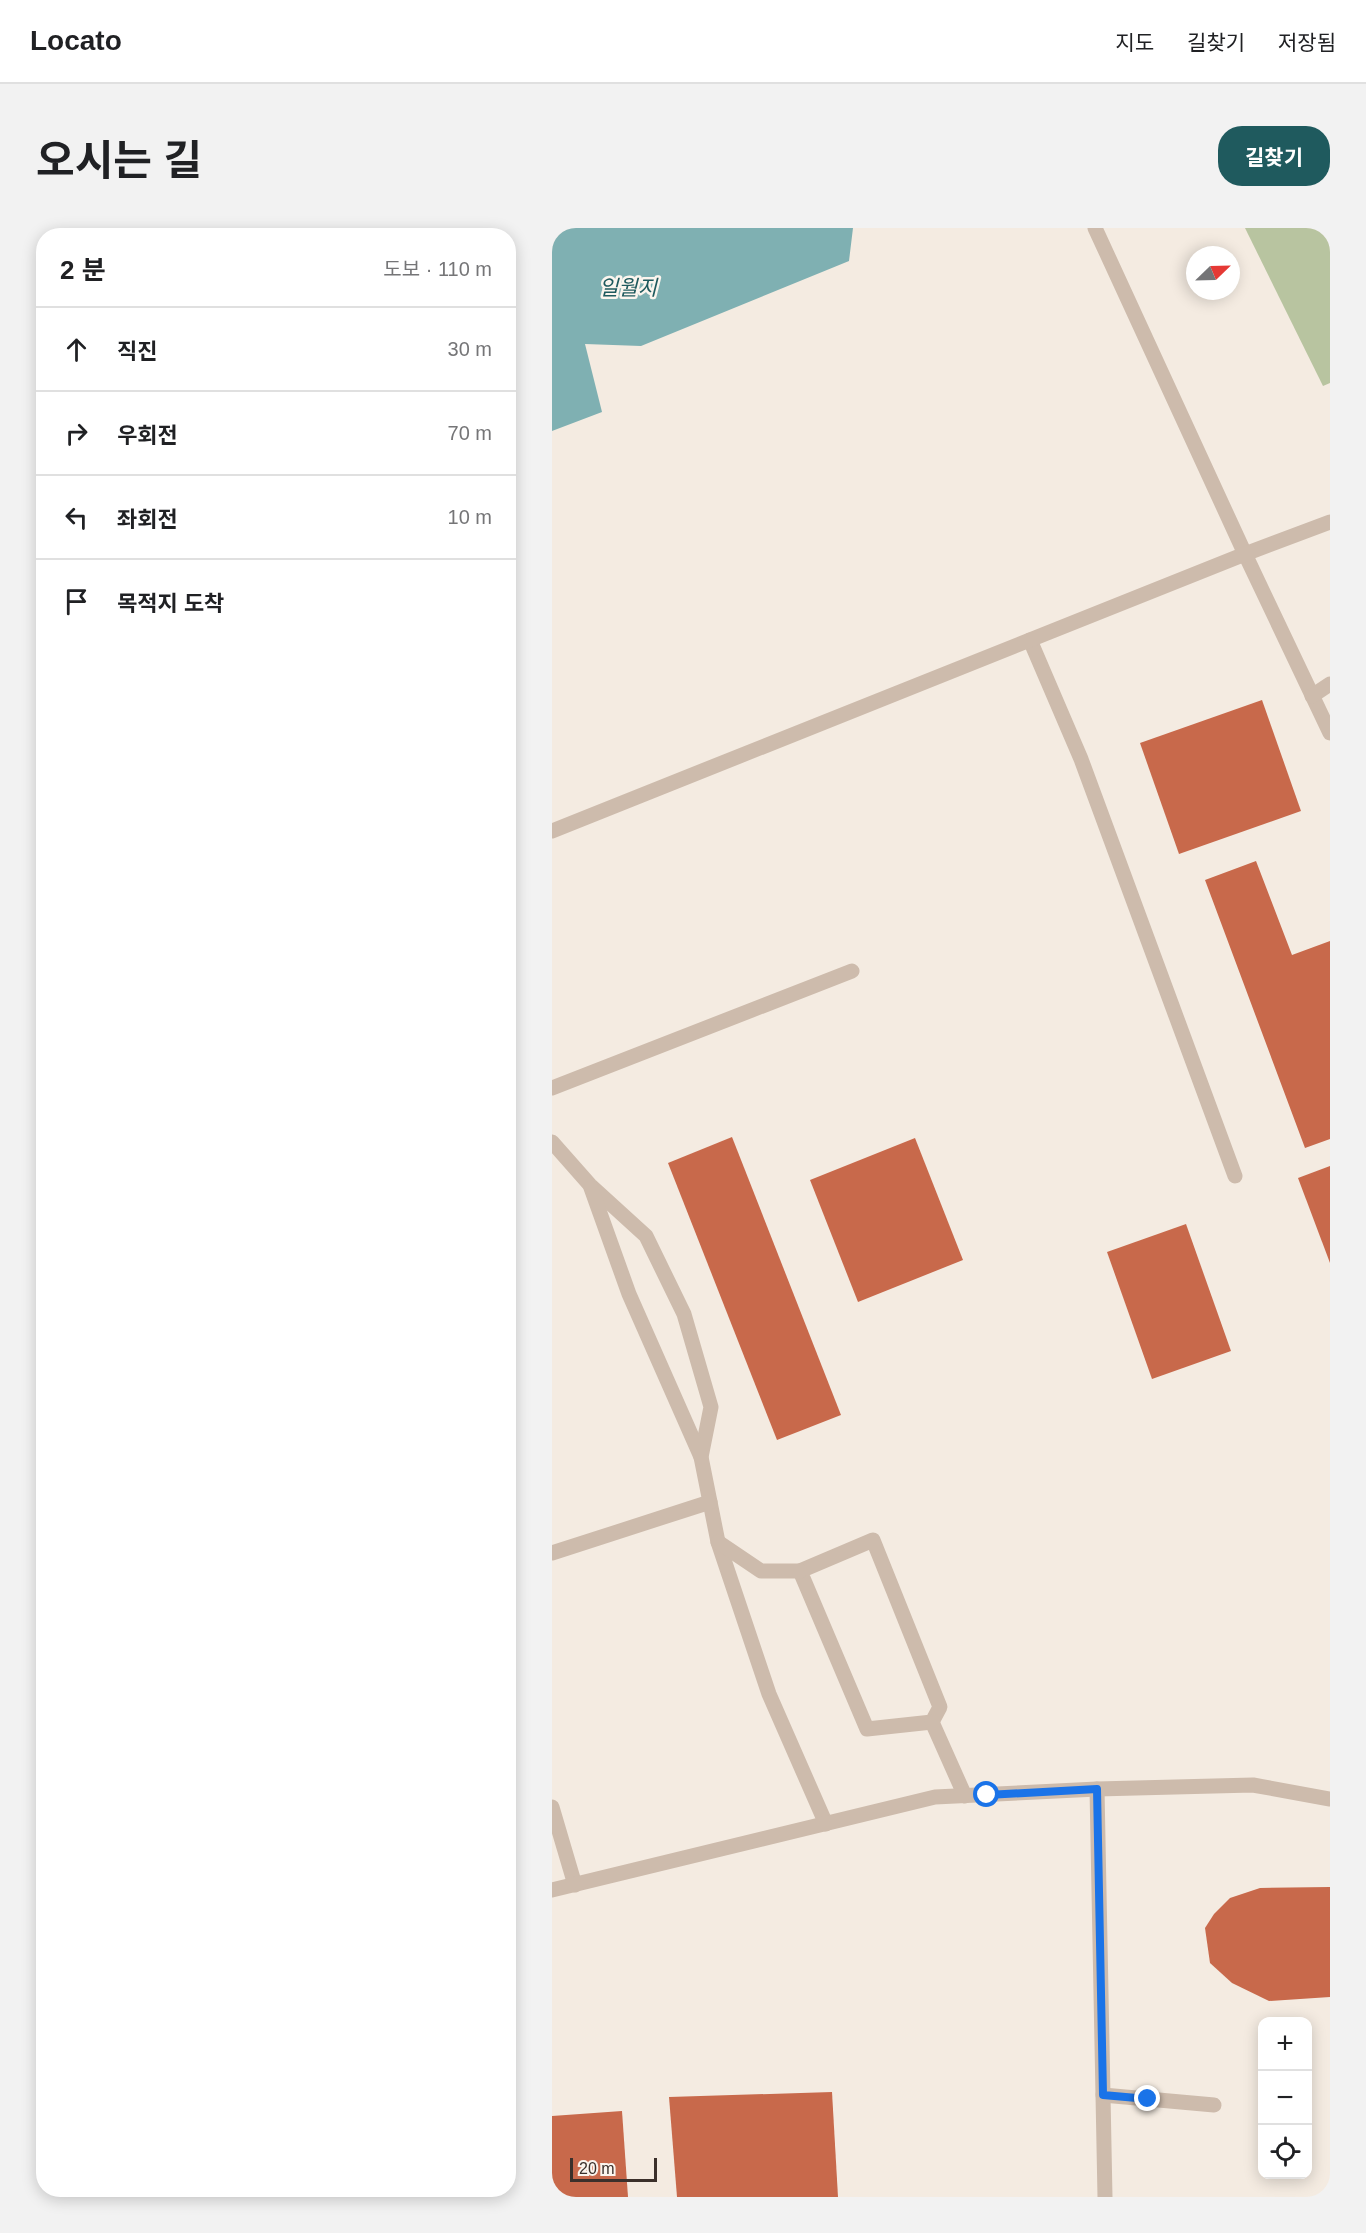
<!DOCTYPE html>
<html lang="ko">
<head>
<meta charset="utf-8">
<style>
  :root { --surface:#fff; --page:#f2f2f2; --text:#202124; --muted:#757577; --line:#e0e0e0; --accent:#1f5a5e }
  body { margin:0; font-family:Helvetica,"Noto Sans KR",sans-serif; background:var(--page); color:var(--text) }
  .controls { position:absolute; right:18px; bottom:18px; display:grid; overflow:hidden; border-radius:12px; box-shadow:0 3px 15px #0003 }
  .controls button { width:54px; height:54px; display:grid; place-items:center; padding:0; border:0; border-bottom:2px solid var(--line); background:var(--surface); color:var(--text); font:30px sans-serif }
  .compass { position:absolute; left:634px; top:18px; width:54px; height:54px; border-radius:50%; background:var(--surface); box-shadow:0 3px 15px #0003; rotate:67deg }
  .scale { position:absolute; left:18px; bottom:15px; width:87px; box-sizing:border-box; padding-left:6px; border:3px solid #3b302b; border-top:0; font-size:16px; line-height:21px; white-space:nowrap; color:#3b302b; -webkit-text-stroke:4px #fbf5ee; paint-order:stroke }
  .stop { position:absolute; width:18px; height:18px; margin:-14px; border:4px solid #1a73e8; border-radius:50%; background:#fff }
  .stop.end { background:#1a73e8; border-color:#fff; box-shadow:0 2px 6px #0008 }
  .list { margin:0; padding:0; list-style:none }
  h2 { display:flex; justify-content:space-between; align-items:center; height:78px; margin:0; padding:0 24px; font-size:26px }
  h2 small { font-size:20px; font-weight:400; color:var(--muted) }
  .list li { display:grid; grid-template-columns:39px 1fr auto; gap:18px; align-items:center; box-sizing:border-box; height:84px; padding:0 24px; border-top:2px solid var(--line) }
  .list b { display:block; font-size:22px; white-space:nowrap }
  .list em { font-size:20px; font-style:normal; color:var(--muted) }
  .icon { flex:none; width:33px; height:33px; fill:none; stroke:currentColor; stroke-width:2; stroke-linecap:round; stroke-linejoin:round }
  .map { position:relative; flex:none; width:778px; height:1969px; overflow:hidden; border-radius:24px }
  header { display:flex; align-items:center; gap:36px; box-sizing:border-box; height:84px; padding:0 30px; background:var(--surface); border-bottom:2px solid var(--line) }
  header strong { font-size:28px }
  nav { display:flex; gap:33px; margin-inline-start:auto; font-size:21px }
  .intro { display:flex; align-items:center; justify-content:space-between; box-sizing:border-box; height:144px; padding:0 36px }
  h1 { margin:0; font-size:42px }
  .button { padding:15px 27px; border-radius:24px; background:var(--accent); color:#fff; font-size:21px; font-weight:700 }
  main { display:flex; gap:36px; padding:0 36px }
  aside { flex:1; background:var(--surface); border-radius:24px; box-shadow:0 3px 15px #0003 }
  .map>svg:first-child { display:block }
</style>
</head>
<body>
<header>
<strong>Locato</strong>
<nav><a>지도</a><a>길찾기</a><a>저장됨</a></nav>
</header>
<div class="intro"><h1>오시는 길</h1><a class="button">길찾기</a></div>
<main>
<aside>
<h2>2 분<small>도보 · 110 m</small></h2>
<ul class="list">
<li><svg class="icon" aria-label="ahead" viewBox="0 0 24 24"><path d="M12 20V5M6 11l6-6 6 6"/></svg><div><b>직진</b></div><em>30 m</em></li>
<li><svg class="icon" aria-label="right" viewBox="0 0 24 24"><path d="M7 20v-9h11M14 6l5 5-5 5"/></svg><div><b>우회전</b></div><em>70 m</em></li>
<li><svg class="icon" aria-label="left" viewBox="0 0 24 24"><path d="M17 20v-9H6M10 6l-5 5 5 5"/></svg><div><b>좌회전</b></div><em>10 m</em></li>
<li><svg class="icon" aria-label="arrive" viewBox="0 0 24 24"><path d="M6 21V4h12l-3 4 3 4H6"/></svg><div><b>목적지 도착</b></div></li>
</ul>
</aside>
<div class="map">
<svg width="778" height="1969" viewBox="0 0 778 1969">
  <rect width="100%" height="100%" fill="#f4ebe1"/>
  <path fill="#b8c4a0" d="M693,0H778V155L771,158Z"/>
  <path fill="#7fb0b2" d="M0,0H301L297,33L89,118L33,116L50,184L0,203Z"/>
  <g fill="#c8694b">
    <path d="M710,472L749,583L627,626L588,515Z"/>
    <path d="M704,633L740,727L778,713V911L753,920L653,652Z"/>
    <path d="M180,909L289,1187L225,1212L116,935Z"/>
    <path d="M363,910L411,1032L306,1074L258,952Z"/>
    <path d="M778,938V1035L746,950Z"/>
    <path d="M634,996L679,1123L600,1151L555,1024Z"/>
    <path d="M778,1659V1769L717,1773L680,1755L658,1735L653,1700L662,1686L678,1670L708,1660Z"/>
    <path d="M280,1864L286,1969H125L117,1869Z"/>
    <path d="M70,1883L76,1969H0V1888Z"/>
  </g>
  <g fill="none" stroke-linecap="round" stroke-linejoin="round">
    <g stroke="#cdbbac" stroke-width="15">
      <path d="M543,0L693,326L778,505"/>
      <path d="M478,412L529,531L683,948"/>
      <path d="M760,468L778,456"/>
      <path d="M0,603L693,326L778,294"/>
      <path d="M0,860L300,743"/>
      <path d="M0,914L38,957L94,1008L132,1086L159,1179L149,1229L166,1314L217,1466L274,1596"/>
      <path d="M39,960L77,1066L149,1229"/>
      <path d="M321,1312L388,1479L380,1494L315,1501L248,1343Z"/>
      <path d="M166,1314L209,1343H248"/>
      <path d="M0,1325L158,1274"/>
      <path d="M380,1494L413,1568"/>
      <path d="M545,1561L553,1969"/>
      <path d="M0,1579L23,1657"/>
      <path d="M0,1662L383,1569L545,1561L701,1557L778,1571"/>
      <path d="M551,1867L662,1877"/>
    </g>
  </g>
  <g fill="none" stroke-linecap="round" stroke-linejoin="round">
    <path stroke="#1a73e8" stroke-width="8" d="M435,1567L545,1561L551,1867L596,1871"/>
  </g>
  <g text-anchor="middle" dominant-baseline="central" stroke-width="5" stroke-linejoin="round" paint-order="stroke">
    <g font-size="21" font-style="italic" fill="#1f5a5e" stroke="#fbf5ee">
      <text x="76" y="59">일월지</text>
    </g>
  </g>
</svg>
<div class="controls">
<button>+</button>
<button>−</button>
<button><svg class="icon" aria-label="locate" viewBox="0 0 24 24"><circle cx="12" cy="12" r="6"/><path d="M12 2v4M12 18v4M2 12h4M18 12h4"/></svg></button>
</div>
<svg class="compass" viewBox="-18 -18 36 36"><path d="M0-13l5 13h-10z" fill="#e53935"/><path d="M0 13l5-13h-10z" fill="#757577"/></svg>
<div class="scale">20 m</div>
<div class="stop" style="left:435px;top:1567px"></div>
<div class="stop end" style="left:596px;top:1871px"></div>
</div>
</main>
</body>
</html>
